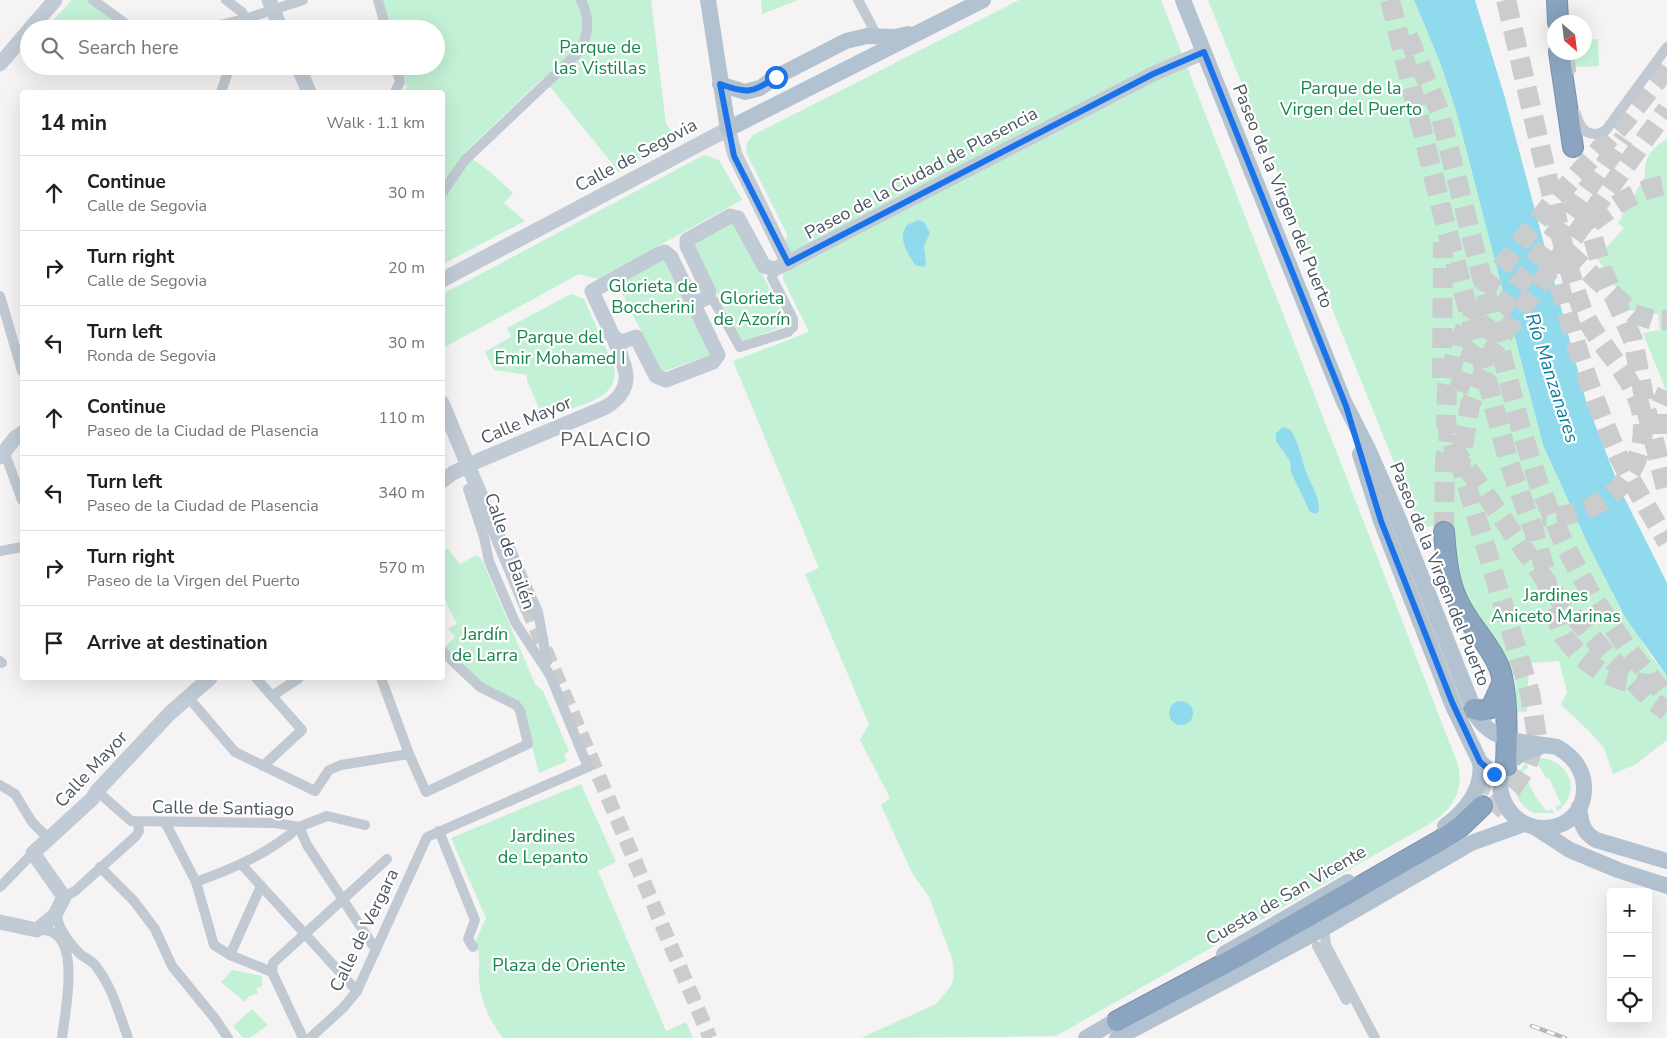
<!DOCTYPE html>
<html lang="en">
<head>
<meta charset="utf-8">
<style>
  :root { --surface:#fff; --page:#f6f6f6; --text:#202124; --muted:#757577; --line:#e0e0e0 }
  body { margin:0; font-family:"Nunito Sans",sans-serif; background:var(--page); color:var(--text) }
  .controls { position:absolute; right:15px; bottom:15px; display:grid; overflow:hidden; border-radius:5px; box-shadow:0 5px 20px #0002 }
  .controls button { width:45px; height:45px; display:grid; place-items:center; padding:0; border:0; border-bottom:1px solid var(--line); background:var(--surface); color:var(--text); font:25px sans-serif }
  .compass { position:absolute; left:1547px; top:15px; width:45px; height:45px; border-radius:50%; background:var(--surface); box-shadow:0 5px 20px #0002; rotate:152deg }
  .stop { position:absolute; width:15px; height:15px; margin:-11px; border:4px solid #1a73e8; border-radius:50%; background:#fff }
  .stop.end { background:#1a73e8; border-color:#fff; box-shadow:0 1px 5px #0008 }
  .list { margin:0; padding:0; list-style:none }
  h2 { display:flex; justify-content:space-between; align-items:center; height:65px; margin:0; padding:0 20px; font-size:21px }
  h2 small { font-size:16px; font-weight:400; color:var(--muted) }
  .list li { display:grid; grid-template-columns:32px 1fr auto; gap:15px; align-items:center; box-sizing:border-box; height:75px; padding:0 20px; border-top:1px solid var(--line) }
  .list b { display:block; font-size:19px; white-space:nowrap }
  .list p { margin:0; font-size:16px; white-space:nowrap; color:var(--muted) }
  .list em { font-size:16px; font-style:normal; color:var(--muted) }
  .icon { flex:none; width:28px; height:28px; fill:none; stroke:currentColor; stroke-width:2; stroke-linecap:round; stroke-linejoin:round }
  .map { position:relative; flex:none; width:1667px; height:1038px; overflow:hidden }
  .search { position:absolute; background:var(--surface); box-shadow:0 5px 20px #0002; left:20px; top:20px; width:425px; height:55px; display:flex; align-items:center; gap:12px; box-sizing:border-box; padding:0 18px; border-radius:28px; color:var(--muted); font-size:19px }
  .panel { position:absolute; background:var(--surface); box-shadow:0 5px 20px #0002; left:20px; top:90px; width:425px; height:590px; border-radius:5px }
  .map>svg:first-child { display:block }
</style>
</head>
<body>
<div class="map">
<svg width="1667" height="1038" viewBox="0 0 1667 1038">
  <rect width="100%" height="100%" fill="#f5f3f3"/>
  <g fill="#c3f1d5">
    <path d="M72,0H87L129,29H45Z"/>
    <path d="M383,0H651L666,124L678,140L619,172L543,78L464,153L488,170L513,193L504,203L525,221L443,264L442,92H404L407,87L401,66H436V29H391Z"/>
    <path d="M761,0H798L762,14Z"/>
    <path d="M1019,0H1161L1457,762C1465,790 1454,808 1431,823L1056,1036L861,1038L936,1004L951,986L954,976L952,958L929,897L912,873L881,805L890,798L860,740L869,724L805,574L819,568L733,361L809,332L783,279L787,234L746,152L747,143L753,135Z"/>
    <path d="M1208,0H1414L1441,65L1456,111L1543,445L1587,542L1650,655L1667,676V740L1636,764L1613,774L1604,748L1589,731L1561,705L1567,692L1559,661L1529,663L1527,712H1516C1515,701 1517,687 1514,677C1506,655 1491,640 1479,621C1460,591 1453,560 1453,525L1420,527Z"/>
    <path d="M1598,39L1599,66L1576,67V53L1584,52L1585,40Z"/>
    <path d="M1667,139V393L1643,333L1660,330L1658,314L1631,310L1597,258L1624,228L1618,223L1645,176C1643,159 1652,147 1667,139Z"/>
    <path d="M704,155L719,160L742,200L598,279L579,274L443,348V294Z"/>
    <path d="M735,221L786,321L784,326L744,341L740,339L693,244Z"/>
    <path d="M663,258L710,355L665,371H661L619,287L620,284Z"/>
    <path d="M571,294L584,299L615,369C616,397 591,401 569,410L566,405L542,415L527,381V375L494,370L485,352L511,337L507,328Z"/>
    <path d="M447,548L460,564L476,555L482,560L535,684L543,691L569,751L564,754L567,761L539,773L520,702L481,683L445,647L455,637L448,629L457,624L443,596V553Z"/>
    <path d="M1543,758C1571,763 1581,792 1558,811L1555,807L1561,804L1549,778L1547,779L1537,763L1532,766L1530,761Z"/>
    <path d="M1526,763L1528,768L1523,771L1535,796L1546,811L1552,809L1554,813H1534C1513,803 1509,780 1526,763Z"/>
    <path d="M581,784L616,862L598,871L666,1031L686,1022L693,1038H503C491,1023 480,1000 479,980C478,964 482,958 475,942L486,918L451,838Z"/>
    <path d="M232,970L262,976V986L256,988L258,993L248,997L245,1002L221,982Z"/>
    <path d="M252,1009L268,1025L250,1038H243L233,1026Z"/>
  </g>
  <g fill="#90daee">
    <path d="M1414,0H1475L1505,98L1586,401L1620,489L1667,583V676L1625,617L1587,542L1543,445L1456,111L1441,65Z"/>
    <path d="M918,220L924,222L930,233L924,246L926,264L924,267L915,265C908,253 897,239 907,225Z"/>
    <path d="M1283,427L1291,430C1299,444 1301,457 1306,472C1311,485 1319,495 1319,510L1316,514L1310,512L1291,472L1290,461L1276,441V433Z"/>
    <circle cx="1181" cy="713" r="12"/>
  </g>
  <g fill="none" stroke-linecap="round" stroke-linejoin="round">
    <path stroke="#caccce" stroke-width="10" stroke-dasharray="10 5" stroke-linecap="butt" d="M1477,807L1486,788L1485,773"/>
    <path stroke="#caccce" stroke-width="15" stroke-dasharray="15 8" stroke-linecap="butt" d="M527,607L710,1038"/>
    <g stroke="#caccce" stroke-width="20" stroke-dasharray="20 10" stroke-linecap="butt">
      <path d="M1390,0L1443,215L1509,463L1534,531L1546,574L1550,605L1564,637L1580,656L1601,672L1624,681L1649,684L1667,683"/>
      <path d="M1506,0C1521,63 1535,126 1550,188C1559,227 1568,272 1582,309C1598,349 1642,380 1643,425C1644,481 1596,520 1542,516"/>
      <path d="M1408,36L1439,110L1521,429L1539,485L1564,544L1592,596L1630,652L1661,690"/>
      <path d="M1667,68L1626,120L1554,200L1491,280L1458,343L1447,388L1446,422L1454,449L1557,597L1610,658L1653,701L1667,711"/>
      <path d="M1585,210L1602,269L1633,340L1647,413L1667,493"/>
      <path d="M1592,222C1616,205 1636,189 1667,185"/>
      <path d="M1567,252L1634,314L1653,320H1667"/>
      <path d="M1552,255C1568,323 1589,391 1618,455C1632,484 1651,513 1667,542"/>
      <path d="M1442,378L1443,242"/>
      <path d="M1458,391L1474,347L1624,138"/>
      <path d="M1661,434L1660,407L1667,391"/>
      <path d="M1444,532L1445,463L1449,434"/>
      <path d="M1491,811L1513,787L1527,766L1537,737L1530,693L1460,463L1470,405L1495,346L1667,109"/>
    </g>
    <g stroke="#7690ad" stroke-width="22">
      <g id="highway">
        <path d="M1557,0L1558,22"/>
        <path d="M1559,52L1573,147"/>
        <path d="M1444,532C1446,558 1448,586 1462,609C1473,629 1490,645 1499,667C1508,690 1507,741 1506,766"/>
        <path d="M1474,709L1481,711L1491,708L1502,684"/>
        <path d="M1117,1021L1237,957L1441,840L1460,827L1482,806"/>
      </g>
    </g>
    <g stroke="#c1cad2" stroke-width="10">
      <path d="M93,0L133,29"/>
      <path d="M226,0L242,12L245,19"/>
      <path d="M378,0L386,29"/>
      <path d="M858,0L873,28"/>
      <path d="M202,29L245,19L303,0"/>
      <path d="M1570,52L1571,70"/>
      <path d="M221,92L230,66"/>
      <path d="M395,92L400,82L396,66"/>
      <path d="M1576,114C1580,130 1590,140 1606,130L1667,47"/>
      <path d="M442,193L465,160L580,51C589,33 590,18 581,0"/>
      <path d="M0,296L22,371"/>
      <path d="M706,298L714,301L740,347L788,332L793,327V319L772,278L774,271L779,267"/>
      <path d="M4,451L22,500"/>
      <path d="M1383,503L1461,702"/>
      <path d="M510,548L538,612L547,662"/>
      <path d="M0,551L22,547"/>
      <path d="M0,661L2,663"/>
      <path d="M256,678L302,730L263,766"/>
      <path d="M381,678L409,754L426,792L528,744L520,710L516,705L480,687L442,651"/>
      <path d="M272,696L299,678"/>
      <path d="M188,697L235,752L315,791L329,770L341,765L409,754"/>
      <path d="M0,785L15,794L32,822L48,838"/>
      <path d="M97,791L131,821L275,823L299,827L327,816L365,825"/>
      <path d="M165,822L196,882L214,945L230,955L272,972"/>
      <path d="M299,827L307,845L376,950"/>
      <path d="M439,831L475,920L468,939L473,947"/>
      <path d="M242,865L357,991"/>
      <path d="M100,867L134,901L155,929L172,966L216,1020L228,1038"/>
      <path d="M196,882C234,868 268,854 299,827"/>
      <path d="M0,887L33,853"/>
      <path d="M64,897L75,891L136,836L139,831L138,822"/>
      <path d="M58,911C54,924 70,944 79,953C84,958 91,960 95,965C112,986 119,1013 128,1038"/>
      <path d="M1324,928L1326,945L1375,1038"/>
      <path d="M37,930C85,925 65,1010 62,1038"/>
      <path d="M1317,946L1346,1000"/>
      <path d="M230,955L261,886"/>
      <path d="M303,1038L272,972L273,963L387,859"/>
      <path d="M310,1038L343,1008L357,991L427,837L588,767L550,675L515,622L489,561L484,537L468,489"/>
    </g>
    <g stroke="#c1cbd6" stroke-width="15">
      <path d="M269,0L281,29"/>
      <path d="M30,29L55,0"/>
      <path d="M0,64L29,30"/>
      <path d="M298,66L309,92"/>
      <path d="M442,280L728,129L735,155L788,263"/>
      <path d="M695,304L706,298L709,292L687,246V240L730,216L738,218L764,266L774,269L779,267L1153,74L1204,52"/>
      <path d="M442,403L527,607"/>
      <path d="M0,457L15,438L22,433"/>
      <path d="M442,481L453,473L480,460L606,407C616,401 625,392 626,379C628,362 600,310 592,291L659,254L665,252L671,257L718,355L713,362L666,380L656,376L636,337L621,342L611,335"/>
      <path d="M0,922L37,930L55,915L64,897L33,853L92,799L97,791L170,713L210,678"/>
    </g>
    <g stroke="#b3c2d1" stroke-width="16">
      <path d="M708,0L728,129L983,0"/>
      <path d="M1183,0L1344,402L1368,449L1397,515L1477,717C1495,744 1529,742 1557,747C1573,756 1583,768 1584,786C1586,837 1514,844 1501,793C1499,783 1501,771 1508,764C1517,754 1532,750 1545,745"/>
      <path d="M720,84L745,92L760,88L776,77L846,41L867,36L895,37L908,34"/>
      <path d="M1360,454L1381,521L1453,706L1480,762L1487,768"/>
      <path d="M1579,807C1581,822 1582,832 1596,840L1667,861"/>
      <path d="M1445,826C1466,811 1484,788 1480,762"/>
      <path d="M1536,828L1570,850L1618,870L1667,886"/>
      <path d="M1224,954L1348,882"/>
      <path d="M1086,1038L1127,1014"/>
      <path d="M1117,1038L1317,932L1471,843L1524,824"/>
    </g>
    <use href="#highway" stroke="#8ba5c1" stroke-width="20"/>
    <g stroke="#b5b8bd" stroke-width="4.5">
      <path id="rail" d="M1532,1026L1565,1038"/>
    </g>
    <use href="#rail" stroke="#fff" stroke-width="2.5" stroke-dasharray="8" stroke-linecap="butt"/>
  </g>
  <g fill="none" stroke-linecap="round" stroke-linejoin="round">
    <path stroke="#1a73e8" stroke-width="6" d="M776,77C753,93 747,94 720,84L734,156L788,263L1153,74L1204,52L1346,406L1381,521L1452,702L1480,762L1494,774"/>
  </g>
  <g text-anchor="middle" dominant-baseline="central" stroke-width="4.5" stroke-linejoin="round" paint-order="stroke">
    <g font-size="18" fill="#17864f" stroke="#fff">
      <text x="600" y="47">Parque de<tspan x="600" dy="21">las Vistillas</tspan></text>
      <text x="1351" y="88">Parque de la<tspan x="1351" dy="21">Virgen del Puerto</tspan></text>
      <text x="653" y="286">Glorieta de<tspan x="653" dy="21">Boccherini</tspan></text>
      <text x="752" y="298">Glorieta<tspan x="752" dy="21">de Azorín</tspan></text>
      <text x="560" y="337">Parque del<tspan x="560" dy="21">Emir Mohamed I</tspan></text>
      <text x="1556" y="595">Jardines<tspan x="1556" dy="21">Aniceto Marinas</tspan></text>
      <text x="485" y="634">Jardín<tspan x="485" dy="21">de Larra</tspan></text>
      <text x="543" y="836">Jardines<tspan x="543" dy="21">de Lepanto</tspan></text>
      <text x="559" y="965">Plaza de Oriente</text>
    </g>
    <g font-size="18" fill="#4a5661" stroke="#fff">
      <text transform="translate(636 155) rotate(-28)">Calle de Segovia</text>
      <text transform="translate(921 173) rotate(-28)">Paseo de la Ciudad de Plasencia</text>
      <text transform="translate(1283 196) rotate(68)">Paseo de la Virgen del Puerto</text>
      <text transform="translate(526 420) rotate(-23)">Calle Mayor</text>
      <text transform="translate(510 551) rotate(71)">Calle de Bailén</text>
      <text transform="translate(1440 574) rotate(68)">Paseo de la Virgen del Puerto</text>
      <text transform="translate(91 769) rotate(-47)">Calle Mayor</text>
      <text transform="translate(223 808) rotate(1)">Calle de Santiago</text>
      <text transform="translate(1286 895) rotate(-30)">Cuesta de San Vicente</text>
      <text transform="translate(364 930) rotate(-64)">Calle de Vergara</text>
    </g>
    <g font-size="19" font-style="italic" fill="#0c7c9b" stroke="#fff">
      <text transform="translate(1552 378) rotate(72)">Río Manzanares</text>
    </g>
    <g font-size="20" letter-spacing="1" fill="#5f6368" stroke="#fff">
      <text x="606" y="439">PALACIO</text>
    </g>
  </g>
</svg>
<div class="controls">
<button>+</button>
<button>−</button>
<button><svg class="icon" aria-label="locate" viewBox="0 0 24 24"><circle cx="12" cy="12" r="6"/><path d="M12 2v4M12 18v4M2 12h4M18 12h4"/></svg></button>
</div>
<svg class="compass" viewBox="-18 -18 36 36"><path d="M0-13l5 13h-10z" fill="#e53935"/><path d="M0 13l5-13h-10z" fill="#757577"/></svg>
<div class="stop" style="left:776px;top:77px"></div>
<div class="stop end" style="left:1494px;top:774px"></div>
<div class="search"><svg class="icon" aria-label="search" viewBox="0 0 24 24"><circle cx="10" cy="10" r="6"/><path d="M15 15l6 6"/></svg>Search here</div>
<section class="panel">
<h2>14 min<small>Walk · 1.1 km</small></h2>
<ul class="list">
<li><svg class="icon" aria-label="ahead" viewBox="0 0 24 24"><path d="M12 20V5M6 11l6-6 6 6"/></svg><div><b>Continue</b><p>Calle de Segovia</p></div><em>30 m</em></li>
<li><svg class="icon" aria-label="right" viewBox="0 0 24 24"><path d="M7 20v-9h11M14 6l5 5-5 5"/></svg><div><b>Turn right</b><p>Calle de Segovia</p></div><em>20 m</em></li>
<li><svg class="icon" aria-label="left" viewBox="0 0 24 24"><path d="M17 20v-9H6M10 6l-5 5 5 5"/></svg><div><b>Turn left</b><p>Ronda de Segovia</p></div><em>30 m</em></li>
<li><svg class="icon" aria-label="ahead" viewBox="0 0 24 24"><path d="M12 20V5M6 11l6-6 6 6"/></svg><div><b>Continue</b><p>Paseo de la Ciudad de Plasencia</p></div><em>110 m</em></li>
<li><svg class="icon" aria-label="left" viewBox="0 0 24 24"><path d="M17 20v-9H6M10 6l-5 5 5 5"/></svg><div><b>Turn left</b><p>Paseo de la Ciudad de Plasencia</p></div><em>340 m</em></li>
<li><svg class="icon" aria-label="right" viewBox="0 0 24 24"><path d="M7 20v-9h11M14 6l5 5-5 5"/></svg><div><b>Turn right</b><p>Paseo de la Virgen del Puerto</p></div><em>570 m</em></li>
<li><svg class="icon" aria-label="arrive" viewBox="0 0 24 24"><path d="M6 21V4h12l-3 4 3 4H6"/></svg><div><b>Arrive at destination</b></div></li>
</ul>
</section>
</div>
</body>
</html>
